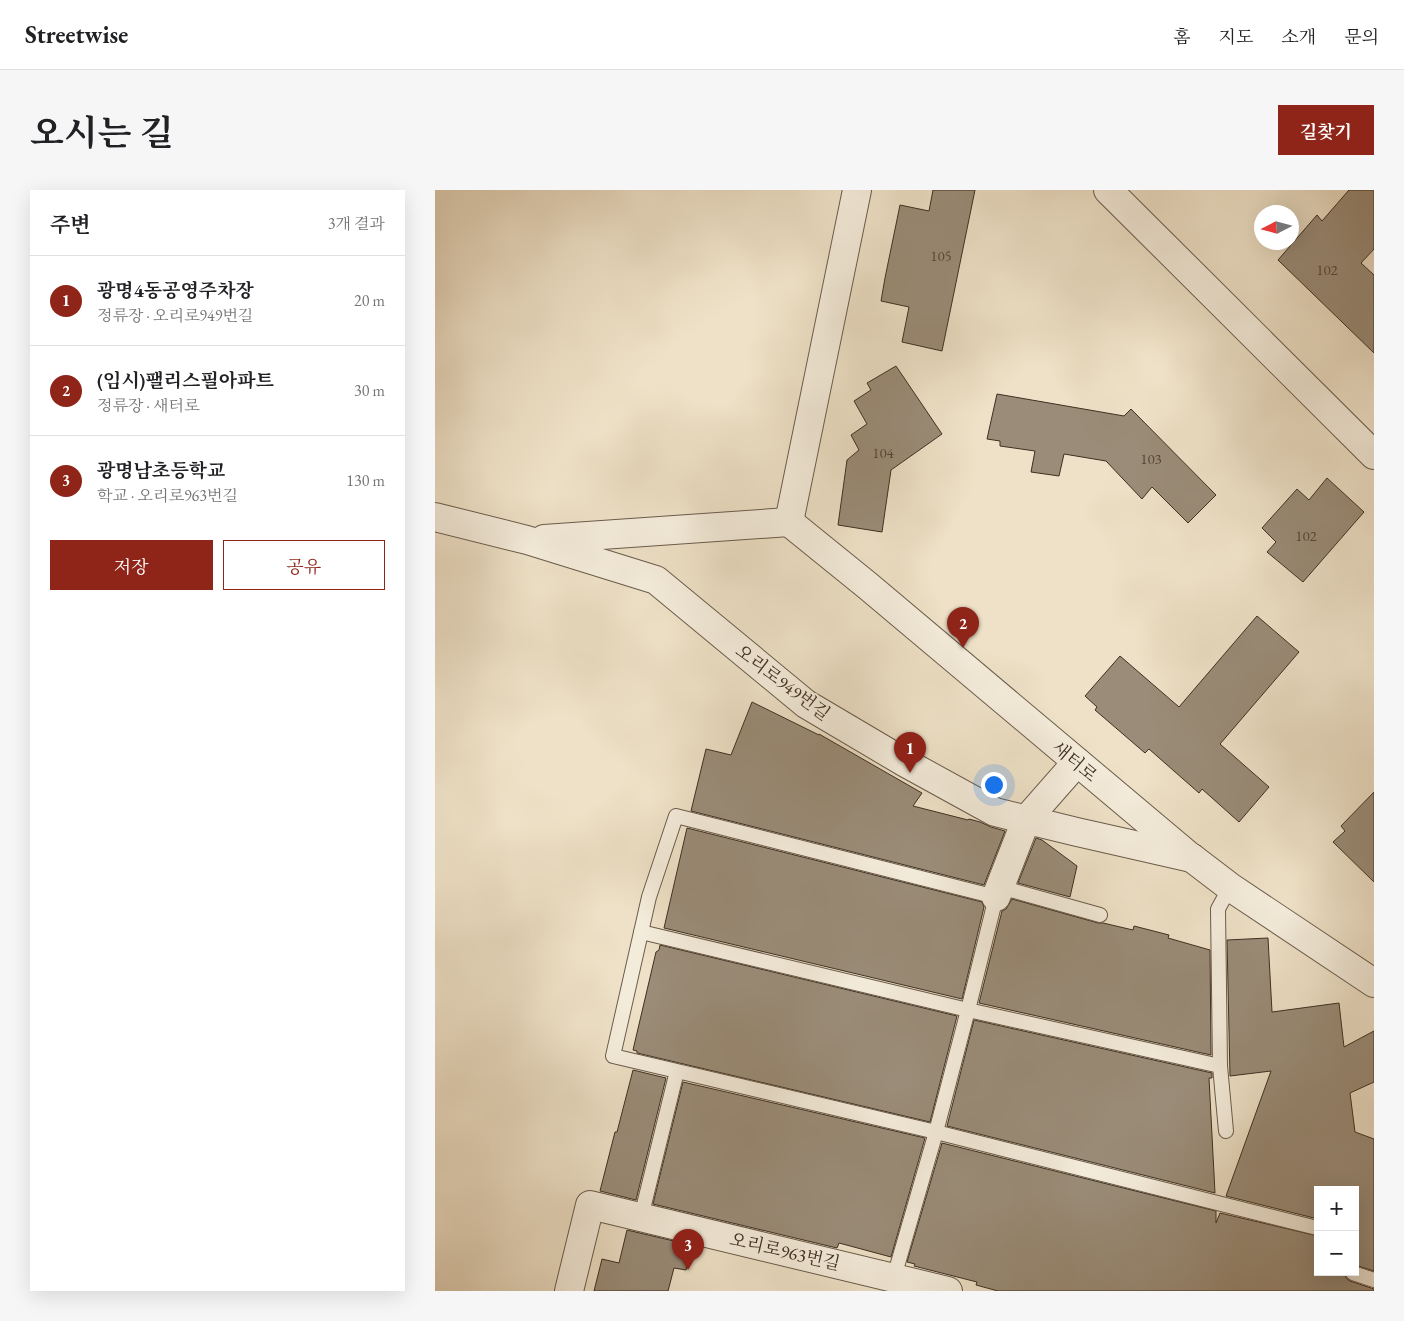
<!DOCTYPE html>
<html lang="ko">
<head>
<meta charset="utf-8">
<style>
  :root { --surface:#fff; --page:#f6f6f6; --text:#202124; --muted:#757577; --line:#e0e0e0; --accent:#8f2418 }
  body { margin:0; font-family:"EB Garamond","Noto Serif KR",serif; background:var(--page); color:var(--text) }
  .controls { position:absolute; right:15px; bottom:15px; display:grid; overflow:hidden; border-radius:0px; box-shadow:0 5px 20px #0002 }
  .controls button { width:45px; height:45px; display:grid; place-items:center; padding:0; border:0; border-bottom:1px solid var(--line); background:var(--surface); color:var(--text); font:25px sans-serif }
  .compass { position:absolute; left:819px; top:15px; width:45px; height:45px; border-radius:50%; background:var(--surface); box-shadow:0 5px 20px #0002; rotate:264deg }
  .you { position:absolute; left:558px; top:594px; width:18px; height:18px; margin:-12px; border:4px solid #fff; border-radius:50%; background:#1a73e8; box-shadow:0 0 0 8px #1a73e833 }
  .badge { display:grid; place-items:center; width:32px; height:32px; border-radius:50%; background:var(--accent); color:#fff; font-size:16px; font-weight:700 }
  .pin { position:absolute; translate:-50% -41px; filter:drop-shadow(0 1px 2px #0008) }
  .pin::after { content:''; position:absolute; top:26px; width:18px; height:15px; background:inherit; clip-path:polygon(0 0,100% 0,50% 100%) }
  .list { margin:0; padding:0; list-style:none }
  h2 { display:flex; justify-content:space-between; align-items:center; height:65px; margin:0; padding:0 20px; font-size:21px }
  h2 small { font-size:16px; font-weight:400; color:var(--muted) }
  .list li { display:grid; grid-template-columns:32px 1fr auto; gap:15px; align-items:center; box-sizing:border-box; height:90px; padding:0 20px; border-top:1px solid var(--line) }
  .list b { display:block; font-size:19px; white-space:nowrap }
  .list p { margin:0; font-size:16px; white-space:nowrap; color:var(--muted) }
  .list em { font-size:16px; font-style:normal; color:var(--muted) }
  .actions { display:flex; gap:10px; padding:15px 20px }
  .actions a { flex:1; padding:11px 0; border:1px solid var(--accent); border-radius:0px; text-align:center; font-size:18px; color:var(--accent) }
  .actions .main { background:var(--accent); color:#fff }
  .map { position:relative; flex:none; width:939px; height:1101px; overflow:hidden; border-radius:0px }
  header { display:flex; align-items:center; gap:30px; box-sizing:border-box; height:70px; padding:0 25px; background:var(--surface); border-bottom:1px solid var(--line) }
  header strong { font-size:24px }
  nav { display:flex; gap:28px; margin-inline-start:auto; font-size:18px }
  .intro { display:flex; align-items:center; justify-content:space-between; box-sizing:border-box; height:120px; padding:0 30px }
  h1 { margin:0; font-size:35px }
  .button { padding:12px 22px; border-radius:0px; background:var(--accent); color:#fff; font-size:18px; font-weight:700 }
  main { display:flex; gap:30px; padding:0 30px }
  aside { flex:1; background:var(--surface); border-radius:0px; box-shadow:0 5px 20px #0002 }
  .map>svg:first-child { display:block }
</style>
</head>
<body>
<header>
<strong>Streetwise</strong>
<nav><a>홈</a><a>지도</a><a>소개</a><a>문의</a></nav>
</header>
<div class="intro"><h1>오시는 길</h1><a class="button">길찾기</a></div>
<main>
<aside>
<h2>주변<small>3개 결과</small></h2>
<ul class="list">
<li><span class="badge">1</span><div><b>광명4동공영주차장</b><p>정류장 · 오리로949번길</p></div><em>20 m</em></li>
<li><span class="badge">2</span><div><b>(임시)팰리스필아파트</b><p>정류장 · 새터로</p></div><em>30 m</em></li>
<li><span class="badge">3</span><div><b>광명남초등학교</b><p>학교 · 오리로963번길</p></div><em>130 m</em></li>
</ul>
<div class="actions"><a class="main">저장</a><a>공유</a></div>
</aside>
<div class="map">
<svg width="939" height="1101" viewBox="0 0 939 1101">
  <rect width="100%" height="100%" fill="#eee1c7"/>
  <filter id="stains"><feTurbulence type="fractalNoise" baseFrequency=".004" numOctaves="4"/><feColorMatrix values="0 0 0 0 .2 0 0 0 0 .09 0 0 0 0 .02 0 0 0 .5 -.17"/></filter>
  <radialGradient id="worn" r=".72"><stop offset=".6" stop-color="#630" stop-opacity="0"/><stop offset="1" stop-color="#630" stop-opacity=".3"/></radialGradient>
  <g fill="#9a8c78" stroke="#3e2f22">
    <path d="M498,0H540L507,161L467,152L474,117L446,111L450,88L465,15L494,21Z"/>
    <path d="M914,0H939V59L926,73L939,85V163L843,70L882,25L887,31Z"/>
    <path d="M461,176L507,244L456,280L447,342L403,335L412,270L424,260L416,245L432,234L419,211L436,200L432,193Z"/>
    <path d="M562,204L689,226L696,219L781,305L753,333L717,297L707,309L671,271L629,264L624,286L596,282L600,261L565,256V251L552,249Z"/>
    <path d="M892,288L929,322L868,392L832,362L841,352L827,338L862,299L874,310Z"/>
    <path d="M822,426L864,462L785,554L834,597L804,632L767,599L764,603L714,559L710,563L660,520L662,517L650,506L685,466L744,517Z"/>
    <path d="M317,512L384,545V544L487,603L478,616L533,630L534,629L545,632L556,637L570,641L549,695L256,621L271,559L296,565Z"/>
    <path d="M939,602V692L898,652L910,641L906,636Z"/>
    <path d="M252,638L547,712L549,717L527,809L229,738Z"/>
    <path d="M601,648L607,650L642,676L635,707L583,693Z"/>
    <path d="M577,709L663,733H668L698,740L699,736L734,745L733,748L775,760L776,865L544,813L567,721L571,719Z"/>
    <path d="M833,748L837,822L904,813L909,857L939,841V892L915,903L920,942L939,949V1081L920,1075V1000H883V1029L791,1006L836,881L795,886L792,750Z"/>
    <path d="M225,755L522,826L495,932L202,863V861L198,860L221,762L224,760Z"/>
    <path d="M539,830L777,883V888H774L780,1003L512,936Z"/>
    <path d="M198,880L231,888L201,1010L165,1001L180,942H182Z"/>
    <path d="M248,892L490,948L456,1067L404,1053L402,1058L218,1014Z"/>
    <path d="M507,953L781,1021V1033L785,1023L883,1046V1082H910L911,1088L915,1091L939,1099V1101H563L541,1095L542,1092L479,1076L480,1074L472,1072Z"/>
    <path d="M192,1040L256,1055L251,1080L239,1078L233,1101H159L167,1069L184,1073Z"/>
  </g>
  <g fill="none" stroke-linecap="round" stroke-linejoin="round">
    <g stroke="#6a5c4b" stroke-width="16">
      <g id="service">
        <path d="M565,697L665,725"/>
        <path d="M206,742L533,820L785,876L791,941"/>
        <path d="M785,876L783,719L795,697"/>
        <path d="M206,1027L242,881L178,866L214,707L241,626L561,707L533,820L501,942L242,881"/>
        <path d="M918,1083L939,1090"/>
        <path d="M459,1087L501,942L882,1038"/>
      </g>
    </g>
    <g stroke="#6a5c4b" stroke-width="30">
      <g id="minor">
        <path d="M673,0L939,265"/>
        <path d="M0,327L92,350L221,390L371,514L469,572L560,622L642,642L757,668"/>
        <path d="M354,332L433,396L754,666"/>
        <path d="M354,332L422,0"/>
        <path d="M109,349L354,332"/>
        <path d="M561,707L591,630L642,572"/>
        <path d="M134,1101L155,1015L513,1101"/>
      </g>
    </g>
    <g stroke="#6a5c4b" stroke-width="30">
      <path id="tertiary" d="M757,668L795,697L939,793"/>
    </g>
    <use href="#service" stroke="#f4ecdb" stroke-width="14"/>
    <use href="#minor" stroke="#f4ecdb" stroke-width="28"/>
    <use href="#tertiary" stroke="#f4ecdb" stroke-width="28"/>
  </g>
  <g text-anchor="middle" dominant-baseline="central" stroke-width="4.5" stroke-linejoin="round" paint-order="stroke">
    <g font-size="15" fill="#554638">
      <text x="506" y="65">105</text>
      <text x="892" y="79">102</text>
      <text x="448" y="262">104</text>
      <text x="716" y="268">103</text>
      <text x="871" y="345">102</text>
    </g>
    <g font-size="18" fill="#3e2f22" stroke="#f4ecdb">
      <text transform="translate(348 492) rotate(37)">오리로949번길</text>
      <text transform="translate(640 571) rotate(40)">새터로</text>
      <text transform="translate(350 1061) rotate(13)">오리로963번길</text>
    </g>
  </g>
  <rect width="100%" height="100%" filter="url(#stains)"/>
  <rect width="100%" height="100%" fill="url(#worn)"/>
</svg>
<div class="controls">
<button>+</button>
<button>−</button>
</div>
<svg class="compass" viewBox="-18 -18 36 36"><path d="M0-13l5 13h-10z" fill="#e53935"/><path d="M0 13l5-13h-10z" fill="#757577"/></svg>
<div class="you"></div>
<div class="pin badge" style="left:475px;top:583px">1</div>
<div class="pin badge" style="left:528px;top:458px">2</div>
<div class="pin badge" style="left:253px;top:1080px">3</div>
</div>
</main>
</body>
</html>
